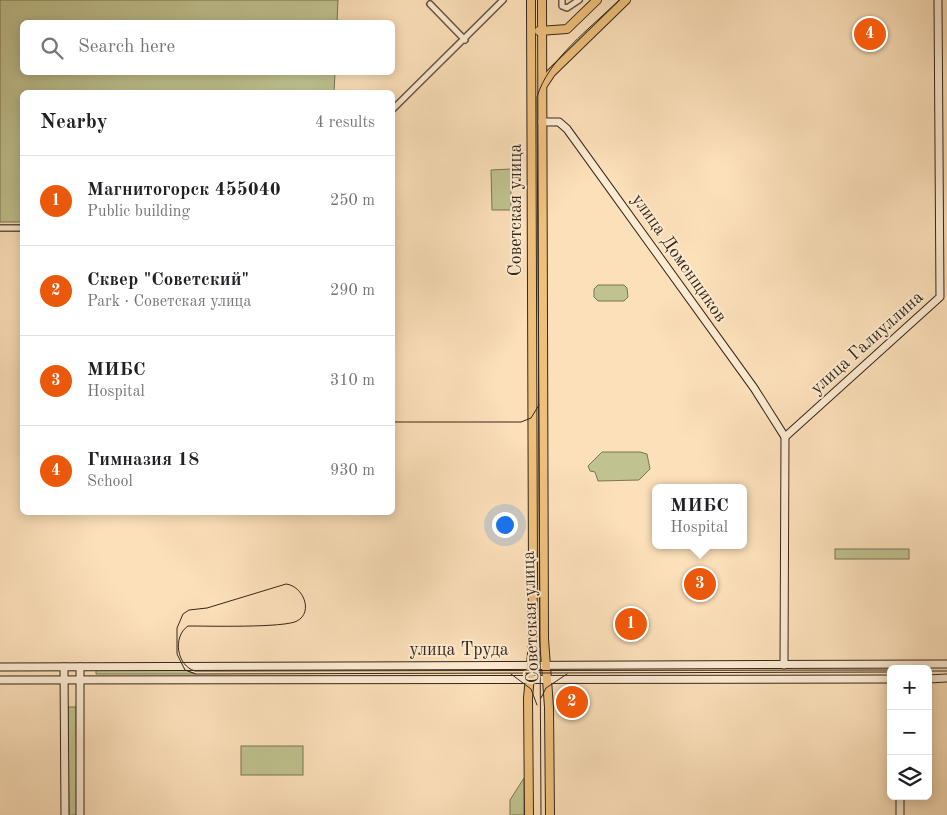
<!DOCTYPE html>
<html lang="en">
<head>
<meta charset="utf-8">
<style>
  :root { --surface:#fff; --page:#f6f6f6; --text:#202124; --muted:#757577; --line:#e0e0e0; --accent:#ea580c }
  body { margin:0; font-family:"Old Standard TT",serif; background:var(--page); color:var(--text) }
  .controls { position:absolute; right:15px; bottom:15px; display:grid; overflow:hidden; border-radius:8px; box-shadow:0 2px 12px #0003 }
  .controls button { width:45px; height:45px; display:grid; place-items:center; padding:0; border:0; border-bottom:1px solid var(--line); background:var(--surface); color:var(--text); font:25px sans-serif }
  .you { position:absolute; left:504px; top:524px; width:18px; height:18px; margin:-12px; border:4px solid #fff; border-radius:50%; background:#1a73e8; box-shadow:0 0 0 8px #1a73e833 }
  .badge { display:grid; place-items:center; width:32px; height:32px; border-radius:50%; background:var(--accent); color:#fff; font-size:16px; font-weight:700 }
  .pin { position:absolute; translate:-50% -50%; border:2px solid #fff; box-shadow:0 1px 5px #0006 }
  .popup { position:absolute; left:652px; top:484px; width:95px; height:65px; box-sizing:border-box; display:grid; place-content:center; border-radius:8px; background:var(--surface); filter:drop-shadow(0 1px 4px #0005); font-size:16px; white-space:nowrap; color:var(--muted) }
  .popup b { font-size:19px; color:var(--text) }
  .popup::after { content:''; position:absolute; left:50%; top:100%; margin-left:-10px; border:10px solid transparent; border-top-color:var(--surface) }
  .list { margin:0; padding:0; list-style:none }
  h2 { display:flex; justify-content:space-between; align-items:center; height:65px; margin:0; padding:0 20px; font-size:21px }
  h2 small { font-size:16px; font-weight:400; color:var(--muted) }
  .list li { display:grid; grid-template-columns:32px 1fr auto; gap:15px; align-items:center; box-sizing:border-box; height:90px; padding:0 20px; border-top:1px solid var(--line) }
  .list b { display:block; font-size:19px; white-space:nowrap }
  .list p { margin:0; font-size:16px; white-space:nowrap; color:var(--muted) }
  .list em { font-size:16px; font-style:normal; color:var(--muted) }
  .icon { flex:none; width:28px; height:28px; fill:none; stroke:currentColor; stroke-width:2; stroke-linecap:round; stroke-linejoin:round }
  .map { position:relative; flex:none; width:947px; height:815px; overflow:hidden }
  .search { position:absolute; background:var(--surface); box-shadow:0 2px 12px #0003; left:20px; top:20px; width:375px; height:55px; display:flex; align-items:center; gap:12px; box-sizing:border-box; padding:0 18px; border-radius:8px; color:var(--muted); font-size:19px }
  .panel { position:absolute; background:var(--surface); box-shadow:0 2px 12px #0003; left:20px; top:90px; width:375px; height:425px; border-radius:8px }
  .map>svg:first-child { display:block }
</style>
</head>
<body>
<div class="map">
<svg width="947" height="815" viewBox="0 0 947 815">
  <rect width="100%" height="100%" fill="#fce0ba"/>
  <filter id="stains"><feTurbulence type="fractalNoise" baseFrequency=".004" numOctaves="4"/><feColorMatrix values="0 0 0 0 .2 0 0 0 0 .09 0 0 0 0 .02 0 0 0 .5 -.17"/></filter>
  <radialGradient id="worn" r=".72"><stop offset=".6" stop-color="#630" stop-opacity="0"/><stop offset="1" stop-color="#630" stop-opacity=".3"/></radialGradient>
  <g fill="#c0c28f" stroke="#7b7454">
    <path d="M0,0H338L337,22H22V72L335,73L334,92H22V222H0Z"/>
    <path d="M511,169V210H492L491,170Z"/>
    <path d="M598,285H624L627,288L628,297L624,301H598L594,297V289Z"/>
    <path d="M602,452H640L647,454L650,469L639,480L598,481L595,472L590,471L588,466Z"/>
    <rect x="835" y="549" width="74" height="10"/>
    <path d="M96,669L185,670L196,674H96Z"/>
    <path d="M572,690L583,699V705L575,714H564L558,706Z"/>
    <path d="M68,707H76L77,815H69Z"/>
    <rect x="241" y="746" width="62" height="29"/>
    <path d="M524,778V815H510V800Z"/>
  </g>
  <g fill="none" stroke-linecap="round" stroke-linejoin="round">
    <g stroke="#685441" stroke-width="8">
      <g id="street">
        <path d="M562,0V6L567,8L579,0"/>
        <path d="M430,4L465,40"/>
        <path d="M392,110L503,0"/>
        <path d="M0,228H22"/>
      </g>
    </g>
    <g stroke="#362619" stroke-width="9">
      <g id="secondary">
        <path d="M542,122H559L567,129L754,388L785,437"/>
        <path d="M784,665L785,437L940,297L938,0"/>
        <path d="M0,667L947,664"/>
        <path d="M64,667L65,815"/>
        <path d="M80,667V815"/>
        <path d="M928,679L947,678"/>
        <path d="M0,680L891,679"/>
        <path d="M900,796V815"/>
      </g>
    </g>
    <g stroke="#362619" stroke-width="10">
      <g id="primary">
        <path d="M542,0L544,639L549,707L550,815"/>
        <path d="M539,31L567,29L597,0"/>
        <path d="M543,85L551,73L626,0"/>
        <path d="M529,815L528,698L532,654L533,580L531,0"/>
      </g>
    </g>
    <use href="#street" stroke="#fdebd2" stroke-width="5"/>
    <use href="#secondary" stroke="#fdebd2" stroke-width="7"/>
    <use href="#primary" stroke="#eec07d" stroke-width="8"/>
    <g stroke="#362619" stroke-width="1">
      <path d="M392,422H521L531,418L539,405"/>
      <path d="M891,670L195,671C177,666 172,637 188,626C206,626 285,628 297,621C314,612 303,586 286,584L207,608L189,610L183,614L177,628V654L185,670L196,674L891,672"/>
      <path d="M928,671H947"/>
      <path d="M511,674L531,689L537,705"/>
      <path d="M541,698L546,688L567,674"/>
      <path d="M541,815L537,97C548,59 591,28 619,0"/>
    </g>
  </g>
  <g text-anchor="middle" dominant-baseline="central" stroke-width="4" stroke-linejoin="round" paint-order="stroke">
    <g font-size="18" fill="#362619" stroke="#fdebd2">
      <text transform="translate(516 210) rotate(-90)">Советская улица</text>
      <text transform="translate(679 258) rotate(55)">улица Доменщиков</text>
      <text transform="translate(867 343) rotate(-42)">улица Галиуллина</text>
      <text transform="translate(531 617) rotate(-92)">Советская улица</text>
      <text x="459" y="650">улица Труда</text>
    </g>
  </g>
  <rect width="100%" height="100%" filter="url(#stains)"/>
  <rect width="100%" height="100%" fill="url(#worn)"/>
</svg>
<div class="controls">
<button>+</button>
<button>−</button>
<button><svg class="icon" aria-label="layers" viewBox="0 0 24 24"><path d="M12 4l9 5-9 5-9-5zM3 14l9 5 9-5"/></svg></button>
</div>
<div class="you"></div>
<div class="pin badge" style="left:631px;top:624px">1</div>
<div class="pin badge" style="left:572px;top:702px">2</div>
<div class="pin badge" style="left:700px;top:584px">3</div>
<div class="popup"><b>МИБС</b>Hospital</div>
<div class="pin badge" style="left:870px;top:34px">4</div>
<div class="search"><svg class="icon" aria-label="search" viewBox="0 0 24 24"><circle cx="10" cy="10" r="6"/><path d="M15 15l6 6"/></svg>Search here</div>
<section class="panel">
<h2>Nearby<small>4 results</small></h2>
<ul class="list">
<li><span class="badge">1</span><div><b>Магнитогорск 455040</b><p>Public building</p></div><em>250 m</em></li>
<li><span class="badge">2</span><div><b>Сквер &quot;Советский&quot;</b><p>Park · Советская улица</p></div><em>290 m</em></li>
<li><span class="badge">3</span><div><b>МИБС</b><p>Hospital</p></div><em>310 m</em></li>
<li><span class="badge">4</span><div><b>Гимназия 18</b><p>School</p></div><em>930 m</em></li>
</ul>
</section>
</div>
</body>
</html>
